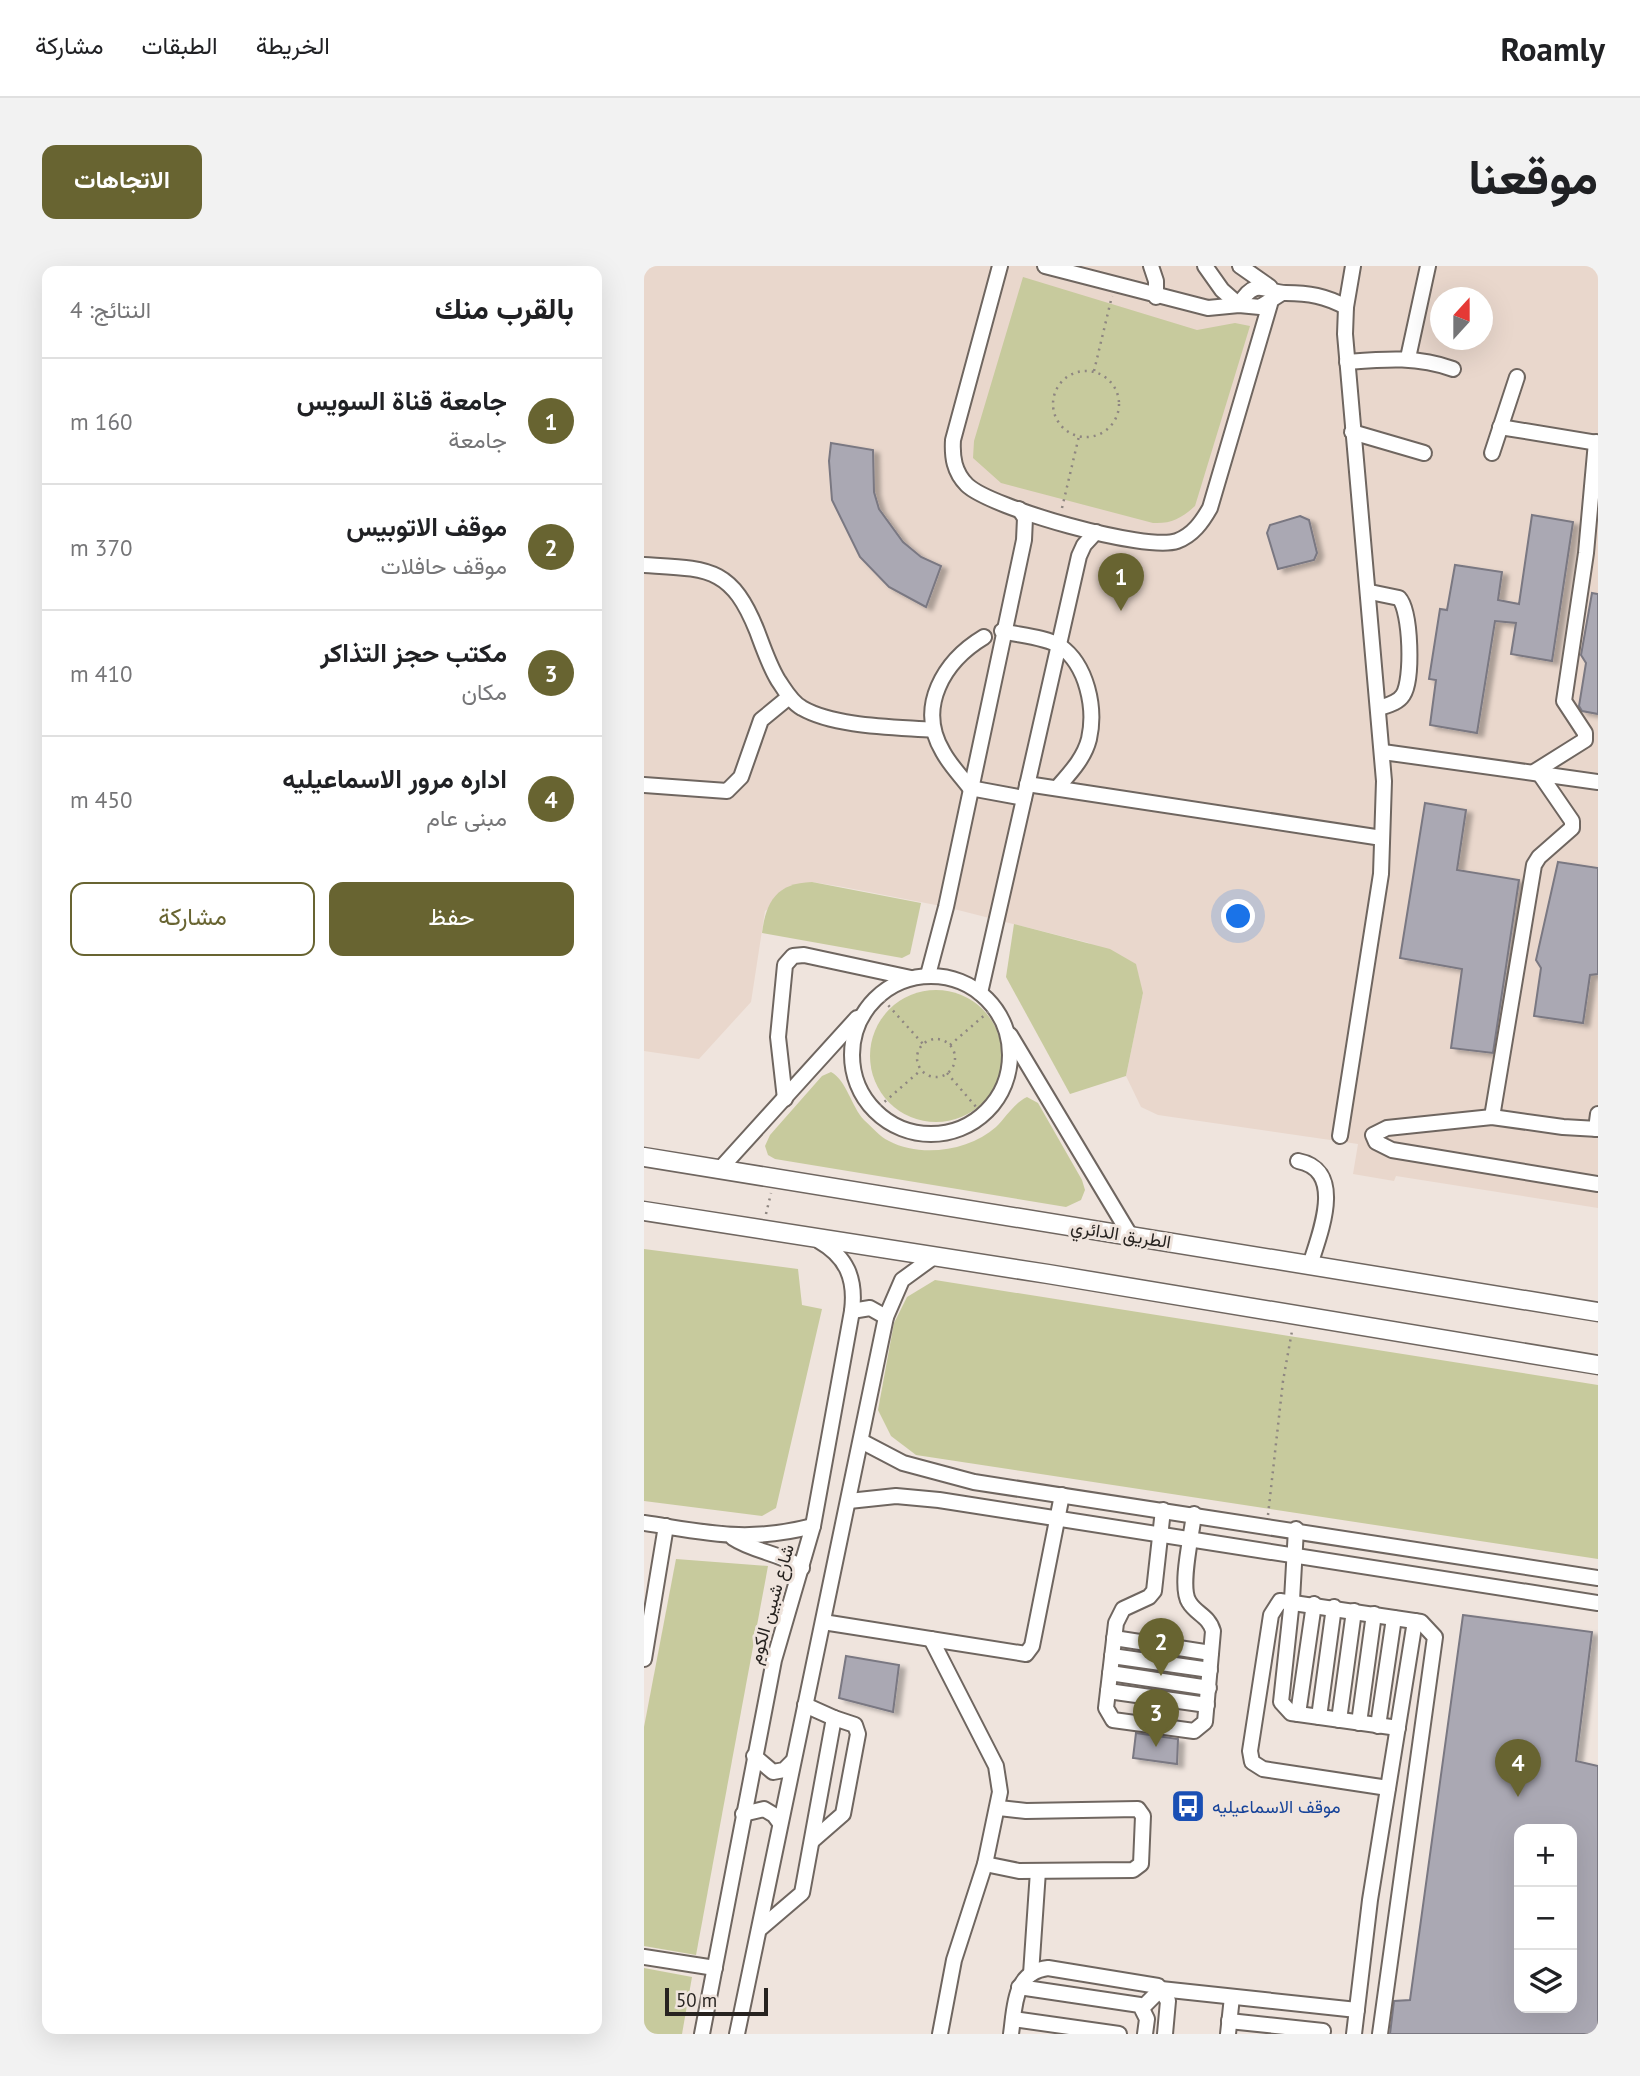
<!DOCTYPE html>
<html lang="ar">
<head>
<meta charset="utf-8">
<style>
  :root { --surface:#fff; --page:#f2f2f2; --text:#202124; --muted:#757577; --line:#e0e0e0; --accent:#686431 }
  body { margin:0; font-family:"PT Sans",Vazirmatn,sans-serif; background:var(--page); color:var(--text); direction:rtl }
  .controls { position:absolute; right:21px; bottom:21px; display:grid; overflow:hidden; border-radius:14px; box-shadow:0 7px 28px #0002 }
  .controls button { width:63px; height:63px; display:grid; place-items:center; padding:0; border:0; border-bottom:2px solid var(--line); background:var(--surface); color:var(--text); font:35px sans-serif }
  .compass { position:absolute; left:786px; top:21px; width:63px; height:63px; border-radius:50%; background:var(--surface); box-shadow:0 7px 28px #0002; rotate:21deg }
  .scale { position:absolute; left:21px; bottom:18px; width:103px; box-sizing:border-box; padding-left:7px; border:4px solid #272320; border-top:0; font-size:19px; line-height:24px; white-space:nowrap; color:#272320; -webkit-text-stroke:5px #efe4dd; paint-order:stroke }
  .you { position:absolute; left:595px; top:651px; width:24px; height:24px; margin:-18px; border:5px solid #fff; border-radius:50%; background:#1a73e8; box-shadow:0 0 0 10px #1a73e833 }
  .badge { display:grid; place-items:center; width:46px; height:46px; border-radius:50%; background:var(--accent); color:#fff; font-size:23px; font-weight:700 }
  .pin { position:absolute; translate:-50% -58px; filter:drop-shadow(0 2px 4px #0008) }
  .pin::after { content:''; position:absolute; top:37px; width:24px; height:21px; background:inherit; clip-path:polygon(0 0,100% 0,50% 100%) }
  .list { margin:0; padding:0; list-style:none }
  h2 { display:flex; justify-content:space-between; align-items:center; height:91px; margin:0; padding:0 28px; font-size:30px }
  h2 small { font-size:23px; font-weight:400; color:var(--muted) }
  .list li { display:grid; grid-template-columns:46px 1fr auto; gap:21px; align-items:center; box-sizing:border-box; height:126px; padding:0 28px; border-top:2px solid var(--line) }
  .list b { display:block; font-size:26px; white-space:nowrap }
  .list p { margin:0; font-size:23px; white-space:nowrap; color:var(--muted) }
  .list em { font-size:23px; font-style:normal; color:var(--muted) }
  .actions { display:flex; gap:14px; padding:21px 28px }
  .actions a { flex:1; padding:16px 0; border:2px solid var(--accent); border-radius:14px; text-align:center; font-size:24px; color:var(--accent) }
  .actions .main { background:var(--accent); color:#fff }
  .icon { flex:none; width:38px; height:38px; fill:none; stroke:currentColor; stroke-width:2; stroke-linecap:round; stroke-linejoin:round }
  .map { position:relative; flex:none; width:954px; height:1768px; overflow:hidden; direction:ltr; border-radius:14px }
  header { display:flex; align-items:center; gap:42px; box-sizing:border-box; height:98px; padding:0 35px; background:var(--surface); border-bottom:2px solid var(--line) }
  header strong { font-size:33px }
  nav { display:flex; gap:38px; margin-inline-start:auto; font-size:24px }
  .intro { display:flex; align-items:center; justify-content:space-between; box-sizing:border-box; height:168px; padding:0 42px }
  h1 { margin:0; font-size:49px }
  .button { padding:18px 32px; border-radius:14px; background:var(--accent); color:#fff; font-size:24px; font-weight:700 }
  main { display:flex; gap:42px; padding:0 42px }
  aside { flex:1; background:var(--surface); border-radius:14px; box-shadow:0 7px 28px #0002 }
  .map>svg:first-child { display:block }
</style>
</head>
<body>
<header>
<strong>Roamly</strong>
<nav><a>الخريطة</a><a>الطبقات</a><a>مشاركة</a></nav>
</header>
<div class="intro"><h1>موقعنا</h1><a class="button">الاتجاهات</a></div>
<main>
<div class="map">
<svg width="954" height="1768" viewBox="0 0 954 1768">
  <defs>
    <filter id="shadow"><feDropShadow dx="6" dy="3.5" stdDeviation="2" flood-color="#0004"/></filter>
  </defs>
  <rect width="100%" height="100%" fill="#efe4dd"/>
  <path fill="#e9d7cc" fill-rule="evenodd" d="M0,0H954V942L752,910L750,915L709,908L714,878L514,849L497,841L482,810L499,727L445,677L302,641L199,621L168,616L121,645L107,736L55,793L0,785ZM796,32H838V74H796Z"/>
  <g fill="#c7ca9d">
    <path d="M379,11L553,64L591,57L606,60L551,240C538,252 527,258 509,257L357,217L329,192L330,175Z"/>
    <path d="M168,616L277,637L266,688L258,692L118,667C122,635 133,617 168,616Z"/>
    <path d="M370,658L466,683L492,698L499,727L482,810L426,828L362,711Z"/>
    <circle cx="292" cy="790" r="66"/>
    <path d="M187,806C203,815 207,840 220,854C227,860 236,871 245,875C277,892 325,885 352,861C362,851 370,837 383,831L394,837L438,914L441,924L437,934L422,941L131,893L124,889L121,880L126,869L178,810Z"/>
    <path d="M0,983L154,1003L158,1039L178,1043L132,1242L118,1250L0,1235Z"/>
    <path d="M291,1014L954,1119V1293L272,1189L247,1170L234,1144L250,1057L263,1031Z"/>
    <path d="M32,1293L124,1300L52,1689L0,1680V1461Z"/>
    <path d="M0,1702L48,1711L38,1768H0Z"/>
  </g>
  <g fill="#aaa8b3" stroke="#7a7882" stroke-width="2" fill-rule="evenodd" filter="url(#shadow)">
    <path d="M187,177L229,184L230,226L235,243L259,276L277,291L297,300L282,341L245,321L216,291L188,234L185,195Z"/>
    <path d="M888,249L929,256L908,395L867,388L872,357L851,355L833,467L786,459L792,414L785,413L796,343L803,344L811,299L858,306L854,334L875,338Z"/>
    <path d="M656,250L665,254L673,287L670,294L634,303L623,267L626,259Z"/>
    <path d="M948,327L954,328V448L938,445L935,440L942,397L937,389Z"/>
    <path d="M781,537L822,544L813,604L875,614L849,787L807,782L818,703L756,692Z"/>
    <path d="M914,596L954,602V708L946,709L939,757L890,750L897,702L892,694Z"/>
    <path d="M819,1349L948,1366L932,1495L954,1500V1768H746L750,1735L766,1734ZM875,1563H928V1742H875Z"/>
    <path d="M202,1390L255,1399L249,1446L195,1432Z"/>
    <path d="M492,1467L534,1473L533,1498L489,1492Z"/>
  </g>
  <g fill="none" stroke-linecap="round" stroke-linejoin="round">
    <g stroke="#6f6660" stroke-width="18">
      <g id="minor">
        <path d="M356,0L309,174C308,191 310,206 323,219C347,242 502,286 533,275C549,269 558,256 566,242L626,38"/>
        <path d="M401,0L564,42L595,39L616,41L638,27"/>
        <path d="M507,0L512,15V31"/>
        <path d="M561,0L578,24L595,39"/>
        <path d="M596,0L626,21"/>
        <path d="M595,39C612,9 622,27 642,27C665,27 681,30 702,41"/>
        <path d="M764,92L784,0"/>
        <path d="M703,96C741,93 773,90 809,103"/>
        <path d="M856,161L954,177"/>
        <path d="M708,166L780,187"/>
        <path d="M848,187L873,111"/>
        <path d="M0,299C64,303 87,300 113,365C119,381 125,399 134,414C141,424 147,436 158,442C191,461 251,461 289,464"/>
        <path d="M726,326L755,332C767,345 769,414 759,429C754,437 744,439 735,442"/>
        <path d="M358,365C374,369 402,371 416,380C443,399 452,442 445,473C440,493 425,508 413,522"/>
        <path d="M340,371C300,395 272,441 299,486C306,499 317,510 326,522L380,532"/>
        <path d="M739,486L954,516"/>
        <path d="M890,506L941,474V467L920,435L942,287L952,176"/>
        <path d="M383,518L738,572"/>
        <path d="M0,519L83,525L97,511L117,454L145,431"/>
        <path d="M284,709L302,641L380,274L381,252L375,243"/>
        <circle cx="287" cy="789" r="79"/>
        <path d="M336,727L435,290L440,279L452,266"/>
        <path d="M366,769L486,969"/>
        <path d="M141,833L134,771L141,699L149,690L160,689L267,712"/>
        <path d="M848,851L890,599L895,591L928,562V555L895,507"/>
        <path d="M952,863L954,848"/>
        <path d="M954,863L919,861L848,851L743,862L729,869L732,876L748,884L954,918"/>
        <path d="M696,870L737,608L740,515L701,68L702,41L709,0"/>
        <path d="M654,895C702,904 676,967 666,999"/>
        <path d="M76,903L213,752"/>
        <path d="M208,1045L226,1042L242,1051"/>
        <path d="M217,1175L259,1197L330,1216L954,1312"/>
        <path d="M205,1235L252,1230L295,1234L954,1337"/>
        <path d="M519,1244L510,1325L505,1331L479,1343L472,1357L462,1442L469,1454L550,1465L561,1456L569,1365C565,1350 552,1348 545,1336C535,1321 548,1268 550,1248"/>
        <path d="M0,1257C66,1267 103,1277 169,1260"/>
        <path d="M652,1263L648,1334L637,1436L647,1447L754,1462"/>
        <path d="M89,1272C110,1286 137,1287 158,1302"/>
        <path d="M179,1356L382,1388L388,1380L418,1229"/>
        <path d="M470,1372L567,1387"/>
        <path d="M287,1373L352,1500L356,1526L341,1598L310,1694L296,1768"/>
        <path d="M468,1390L566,1404"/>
        <path d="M0,1393L22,1260"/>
        <path d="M466,1407L565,1422"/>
        <path d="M464,1425L563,1439"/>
        <path d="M654,1448L670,1338"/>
        <path d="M675,1451L690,1341"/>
        <path d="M695,1454L710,1345"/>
        <path d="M715,1457L730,1348"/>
        <path d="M734,1460L750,1352"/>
        <path d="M110,1490L129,1506L140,1504L148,1496"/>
        <path d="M99,1548L120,1543L130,1549L136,1557"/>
        <path d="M168,1575L199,1548L214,1468L211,1459L190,1452"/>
        <path d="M341,1598L375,1605L489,1604L497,1598L499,1550L494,1543L382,1545L355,1542"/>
        <path d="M117,1662L158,1627L190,1452L161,1439"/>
        <path d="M0,1691L71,1702"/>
        <path d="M387,1708L394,1605"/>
        <path d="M375,1721L496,1739L503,1753L501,1768"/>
        <path d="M499,1741L517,1723L713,1744"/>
        <path d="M369,1753L475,1768"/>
        <path d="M585,1755L679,1765"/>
        <path d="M58,1768L130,1394L169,1260L208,1045C212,1013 203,991 175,975"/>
        <path d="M93,1768L242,1051L258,1014L291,990"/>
        <path d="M367,1768C371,1741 369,1706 404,1702L514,1720L524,1735L521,1768"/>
        <path d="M584,1768L588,1731"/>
        <path d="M710,1768L726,1634L771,1355"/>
        <path d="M736,1768L791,1371L777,1356L636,1335L627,1349L606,1485L608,1496L619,1503L744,1522"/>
      </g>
    </g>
    <g stroke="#6f6660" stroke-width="21">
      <g id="major">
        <path d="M0,891L954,1046"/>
        <path d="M0,945L404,1008L954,1099"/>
      </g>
    </g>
    <g stroke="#8e8681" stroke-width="2.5" stroke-dasharray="2 5" stroke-linecap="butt">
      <path d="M450,105L468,30"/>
      <circle cx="442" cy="138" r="33"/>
      <path d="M418,242L435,170"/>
      <path d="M235,729L279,778"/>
      <circle cx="292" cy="792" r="19"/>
      <path d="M306,779L350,741"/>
      <path d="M303,807L333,842V854"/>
      <path d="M230,845L277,804"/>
      <path d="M122,948L127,927"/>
      <path d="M624,1249L639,1115L648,1065"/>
    </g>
    <use href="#minor" stroke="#fff" stroke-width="14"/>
    <use href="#major" stroke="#fff" stroke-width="18"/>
  </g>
  <defs>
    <g id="bus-square" transform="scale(1.75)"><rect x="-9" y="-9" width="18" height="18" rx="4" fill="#1a4fb4" stroke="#efe4dd"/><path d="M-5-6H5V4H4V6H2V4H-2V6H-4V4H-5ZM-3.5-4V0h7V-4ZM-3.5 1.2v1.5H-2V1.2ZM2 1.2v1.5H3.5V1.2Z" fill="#fff"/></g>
  </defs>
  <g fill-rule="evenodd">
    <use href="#bus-square" x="544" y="1540"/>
  </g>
  <g text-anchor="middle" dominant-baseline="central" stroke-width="6" stroke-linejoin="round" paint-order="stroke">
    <g font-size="18" fill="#272320" stroke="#efe4dd">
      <text transform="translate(477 968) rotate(9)">الطريق الدائري</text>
      <text transform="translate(127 1338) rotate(-74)">شارع شبين الكوم</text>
    </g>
    <g font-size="18" fill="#164399" stroke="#efe4dd" text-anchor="start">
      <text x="568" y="1540">موقف الاسماعيليه</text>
    </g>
  </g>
</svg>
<div class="controls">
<button>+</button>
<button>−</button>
<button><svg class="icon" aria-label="layers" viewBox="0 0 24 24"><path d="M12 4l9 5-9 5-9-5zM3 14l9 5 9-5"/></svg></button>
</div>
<svg class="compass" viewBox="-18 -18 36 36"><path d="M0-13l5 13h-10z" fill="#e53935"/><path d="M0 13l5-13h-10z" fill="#757577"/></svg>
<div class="scale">50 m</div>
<div class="you"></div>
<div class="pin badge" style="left:477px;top:345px">1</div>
<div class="pin badge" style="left:517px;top:1410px">2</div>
<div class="pin badge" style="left:512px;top:1481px">3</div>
<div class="pin badge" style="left:874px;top:1531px">4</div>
</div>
<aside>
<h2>بالقرب منك<small>النتائج: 4</small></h2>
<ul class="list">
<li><span class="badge">1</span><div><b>جامعة قناة السويس</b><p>جامعة</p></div><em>160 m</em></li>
<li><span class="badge">2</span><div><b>موقف الاتوبيس</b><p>موقف حافلات</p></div><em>370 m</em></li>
<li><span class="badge">3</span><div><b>مكتب حجز التذاكر</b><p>مكان</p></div><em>410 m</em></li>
<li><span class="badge">4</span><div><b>اداره مرور الاسماعيليه</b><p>مبنى عام</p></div><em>450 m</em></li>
</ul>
<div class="actions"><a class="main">حفظ</a><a>مشاركة</a></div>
</aside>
</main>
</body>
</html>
